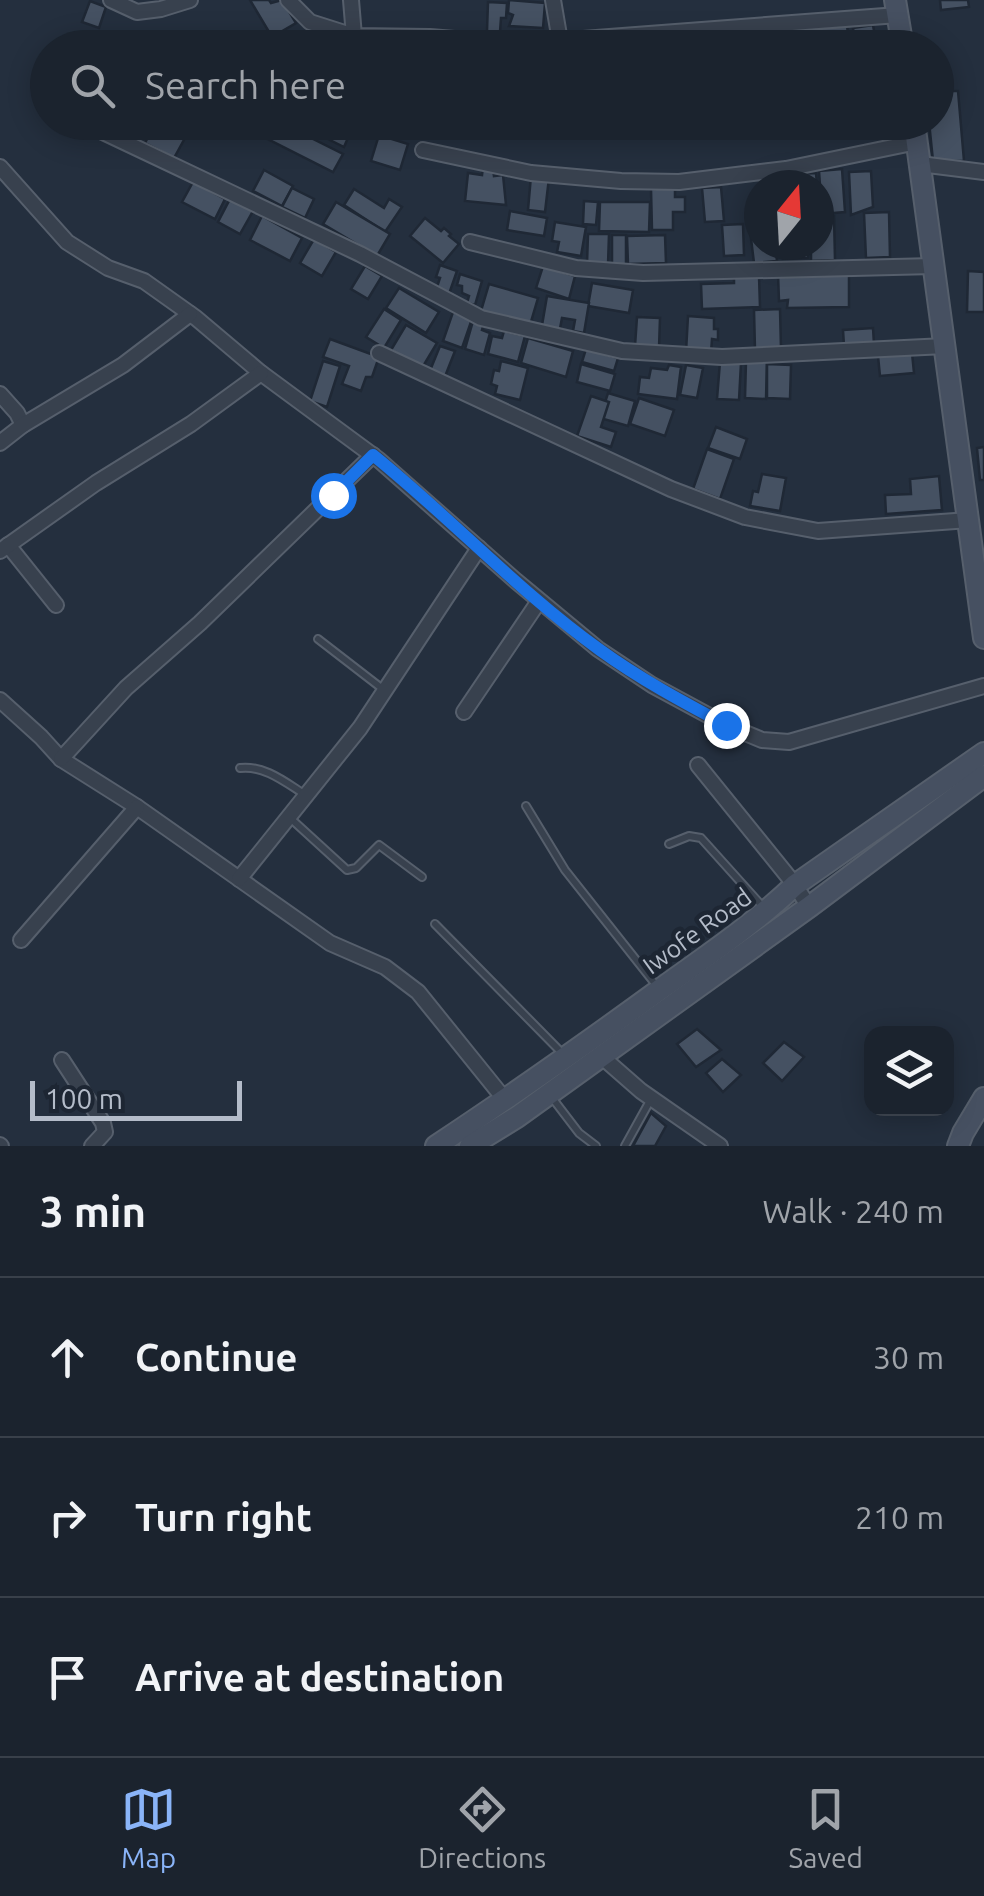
<!DOCTYPE html>
<html lang="en">
<head>
<meta charset="utf-8">
<style>
  :root { --surface:#1b232e; --page:#242b36; --text:#f1f3f6; --muted:#a0a4aa; --line:#39404a; --accent:#8ab4f8 }
  body { margin:0; font-family:Ubuntu,sans-serif; background:var(--page); color:var(--text) }
  .controls { position:absolute; right:30px; bottom:30px; display:grid; overflow:hidden; border-radius:20px; box-shadow:0 5px 25px #0003 }
  .controls button { width:90px; height:90px; display:grid; place-items:center; padding:0; border:0; border-bottom:2px solid var(--line); background:var(--surface); color:var(--text); font:50px sans-serif }
  .compass { position:absolute; left:744px; top:170px; width:90px; height:90px; border-radius:50%; background:var(--surface); box-shadow:0 5px 25px #0003; rotate:18deg }
  .scale { position:absolute; left:30px; bottom:25px; width:212px; box-sizing:border-box; padding-left:10px; border:5px solid #b4bcc9; border-top:0; font-size:28px; line-height:35px; white-space:nowrap; color:#b4bcc9; -webkit-text-stroke:8px #1d2633; paint-order:stroke }
  .stop { position:absolute; width:30px; height:30px; margin:-22px; border:8px solid #1a73e8; border-radius:50%; background:#fff }
  .stop.end { background:#1a73e8; border-color:#fff; box-shadow:0 2px 10px #0008 }
  .list { margin:0; padding:0; list-style:none }
  h2 { display:flex; justify-content:space-between; align-items:center; height:130px; margin:0; padding:0 40px; font-size:42px }
  h2 small { font-size:32px; font-weight:400; color:var(--muted) }
  .list li { display:grid; grid-template-columns:65px 1fr auto; gap:30px; align-items:center; box-sizing:border-box; height:160px; padding:0 40px; border-top:2px solid var(--line) }
  .list b { display:block; font-size:38px; white-space:nowrap }
  .list em { font-size:32px; font-style:normal; color:var(--muted) }
  .icon { flex:none; width:55px; height:55px; fill:none; stroke:currentColor; stroke-width:2; stroke-linecap:round; stroke-linejoin:round }
  .map { position:relative; flex:none; width:984px; height:1146px; overflow:hidden }
  .search { position:absolute; background:var(--surface); box-shadow:0 5px 25px #0003; left:30px; right:30px; top:30px; height:110px; display:flex; align-items:center; gap:25px; box-sizing:border-box; padding:0 35px; border-radius:55px; color:var(--muted); font-size:38px }
  .sheet { height:610px; background:var(--surface) }
  nav { display:flex; justify-content:space-around; align-items:center; box-sizing:border-box; height:140px; border-top:2px solid var(--line); background:var(--surface); font-size:28px; color:var(--muted) }
  nav a { display:grid; justify-items:center; gap:5px }
  nav .on { color:var(--accent) }
  .map>svg:first-child { display:block }
</style>
</head>
<body>
<div class="map">
<svg width="984" height="1146" viewBox="0 0 984 1146">
  <rect width="100%" height="100%" fill="#242f3e"/>
  <g fill="#455162" stroke="#1f2835" stroke-width="2.5">
    <path d="M250,0H269L271,3L282,0L296,23L272,37Z"/>
    <path d="M509,0L545,3L543,28L509,26L513,15L508,13Z"/>
    <path d="M940,0H968L969,7L941,10Z"/>
    <path d="M90,1L106,7L99,28L82,22Z"/>
    <path d="M488,2L507,3L506,18H501L500,32L487,31Z"/>
    <path d="M847,24L849,48H800L798,28Z"/>
    <path d="M873,25L877,48H857L853,28Z"/>
    <path d="M736,33L738,48H694L693,40Z"/>
    <path d="M936,91H958L964,161H933L929,122H936Z"/>
    <path d="M156,122L185,138L174,158L145,143Z"/>
    <path d="M234,122H279L343,154L333,172Z"/>
    <path d="M333,122H355L344,147L326,138Z"/>
    <path d="M842,122H866L867,131L844,135Z"/>
    <path d="M379,135L408,144L400,170L371,161Z"/>
    <path d="M483,167L493,168L494,176L503,175L506,205L465,201L468,173L482,175Z"/>
    <path d="M842,169L845,212L822,214L819,171Z"/>
    <path d="M264,170L293,186L282,206L253,191Z"/>
    <path d="M871,171L873,207L851,215L849,172Z"/>
    <path d="M816,173L817,185H799L798,174Z"/>
    <path d="M531,176L549,178L545,212L528,210Z"/>
    <path d="M193,182L225,199L215,219L182,202Z"/>
    <path d="M721,187L724,221L705,222L702,188Z"/>
    <path d="M292,188L314,199L305,218L282,207Z"/>
    <path d="M675,188V197H685V212H673V230H652L651,189Z"/>
    <path d="M354,189L384,208L389,199L402,207L385,232L344,205Z"/>
    <path d="M230,199L253,211L240,234L218,222Z"/>
    <path d="M584,201L598,202L596,225L583,224Z"/>
    <path d="M336,202L390,234L377,256L323,224Z"/>
    <path d="M600,202H650L649,232L599,231Z"/>
    <path d="M510,211L547,218L544,236L507,230Z"/>
    <path d="M889,212L890,257L866,258L864,213Z"/>
    <path d="M262,216L302,238L290,261L250,240Z"/>
    <path d="M819,216H834L835,260L811,261V245H819Z"/>
    <path d="M425,218L441,231L444,228L451,234L449,236L459,244L443,263L410,236Z"/>
    <path d="M759,221V245H775L777,261L754,263L749,222Z"/>
    <path d="M555,222L586,227L581,256L557,252L559,242L552,241Z"/>
    <path d="M743,224L744,255L724,256L722,225Z"/>
    <path d="M588,234H609L608,265L587,264Z"/>
    <path d="M612,235H626V266L612,267Z"/>
    <path d="M665,235L666,263L628,264L627,236Z"/>
    <path d="M314,239L336,252L322,276L300,263Z"/>
    <path d="M783,245H808V258L783,259Z"/>
    <path d="M440,265L457,271L449,294L436,290L440,278L436,277Z"/>
    <path d="M365,266L382,276L368,299L351,289Z"/>
    <path d="M543,266L575,276L569,299L536,288Z"/>
    <path d="M968,271L984,272V312H967Z"/>
    <path d="M849,273V307L787,308L788,300L779,301L778,274Z"/>
    <path d="M460,274L482,281L475,305L467,303L469,296L462,293V286L457,285Z"/>
    <path d="M759,276L760,307L702,309L701,284L734,283V277Z"/>
    <path d="M592,283L633,290L629,313L588,306Z"/>
    <path d="M489,284L538,298L530,325L481,311Z"/>
    <path d="M399,288L439,312L426,333L386,308Z"/>
    <path d="M547,296L589,303L584,333L573,331L575,320L562,318L559,334L541,331Z"/>
    <path d="M384,309L401,320L384,348L366,337Z"/>
    <path d="M780,309L781,349L755,350L754,310Z"/>
    <path d="M453,312L472,319L462,348L443,341Z"/>
    <path d="M688,316L714,318V329H718V340L712,339L711,353L686,352Z"/>
    <path d="M637,317L660,318L659,348L635,346Z"/>
    <path d="M473,321L484,323L482,330L490,333L484,355L465,349Z"/>
    <path d="M406,325L437,343L422,368L391,350Z"/>
    <path d="M873,328L874,344L844,346L843,330Z"/>
    <path d="M504,331L525,336L518,362L488,354L492,336L502,338Z"/>
    <path d="M528,338L573,351L566,377L521,363Z"/>
    <path d="M330,339L379,357L372,377H366L361,391L342,384L349,366L323,357Z"/>
    <path d="M440,346L455,351L444,379L429,373Z"/>
    <path d="M586,349L618,358L614,371L582,362Z"/>
    <path d="M912,353L914,373L880,376L878,356Z"/>
    <path d="M323,361L340,366L327,407L310,401Z"/>
    <path d="M501,361L528,368L520,400L495,394L497,386L491,384L494,370L499,371Z"/>
    <path d="M746,361L767,362L766,399L745,398Z"/>
    <path d="M720,362L741,363L739,400L717,399Z"/>
    <path d="M581,364L615,374L610,391L577,382Z"/>
    <path d="M767,364L791,365L790,399L767,398Z"/>
    <path d="M669,365L681,367L677,399L638,394L640,377L649,378L651,368L667,370Z"/>
    <path d="M686,365L703,368L697,398L680,395Z"/>
    <path d="M608,393L635,401L628,426L600,418Z"/>
    <path d="M591,396L609,402L601,427L616,432L611,447L577,436Z"/>
    <path d="M639,398L674,410L665,436L630,424Z"/>
    <path d="M716,427L747,439L740,459L708,448Z"/>
    <path d="M984,447V480H980L977,448Z"/>
    <path d="M707,449L734,459L720,499L693,489Z"/>
    <path d="M762,474L786,478L780,511L750,506L753,491L758,492Z"/>
    <path d="M939,476L942,510L886,514L885,495L911,494L910,479Z"/>
    <path d="M697,1029L721,1050L696,1067L677,1044Z"/>
    <path d="M784,1042L804,1057L782,1081L763,1063Z"/>
    <path d="M722,1059L741,1075L723,1092L706,1073Z"/>
    <path d="M651,1113L666,1126L655,1146H633Z"/>
  </g>
  <g fill="none" stroke-linecap="round" stroke-linejoin="round">
    <g stroke="#565f6c" stroke-width="10">
      <g id="lane">
        <path d="M318,639L384,690"/>
        <path d="M240,768C264,765 285,782 304,794"/>
        <path d="M526,806L565,870L656,985"/>
        <path d="M289,817L347,870L356,868L379,845L422,877"/>
        <path d="M669,844L689,836L701,838L763,907"/>
        <path d="M435,924L562,1053"/>
        <path d="M553,1099L579,1133L596,1146"/>
        <path d="M625,1146L651,1099"/>
      </g>
    </g>
    <g stroke="#565f6c" stroke-width="18">
      <g id="street">
        <path d="M111,0L137,12L161,9L190,0"/>
        <path d="M288,0L310,22L354,36L430,37L517,44L898,15"/>
        <path d="M351,0L354,36"/>
        <path d="M553,0L560,41"/>
        <path d="M82,122L360,254L481,318L622,351L722,357L945,346"/>
        <path d="M423,150L531,173L621,181L679,182L786,169L917,142"/>
        <path d="M920,164L984,172"/>
        <path d="M0,167L67,242L108,268L144,281L196,318L261,373L379,460L516,581L598,649L652,685L726,725L762,740L789,742L984,686"/>
        <path d="M470,242L576,268L643,273L934,266"/>
        <path d="M379,353L671,489L745,517L818,531L969,520"/>
        <path d="M0,394L17,413L23,425"/>
        <path d="M0,443L23,425L123,365L190,314"/>
        <path d="M8,545L56,605"/>
        <path d="M0,551L96,483L191,424L261,373"/>
        <path d="M0,700L41,737L61,759L137,807L330,943L385,967L418,992L506,1101"/>
        <path d="M464,712L539,601"/>
        <path d="M61,759L126,688L200,623L373,455"/>
        <path d="M698,765L795,885L809,907"/>
        <path d="M239,879L360,728L479,548"/>
        <path d="M21,940L137,807"/>
        <path d="M601,1056L641,1091L720,1146"/>
        <path d="M62,1060L103,1123L105,1132L92,1146"/>
        <path d="M0,1145L1,1146"/>
      </g>
    </g>
    <g stroke="#565f6c" stroke-width="24">
      <g id="secondary">
        <path d="M895,0L903,48"/>
        <path d="M914,122L984,638"/>
        <path d="M436,1146C513,1095 588,1042 662,988C708,955 754,924 795,885L984,753"/>
        <path d="M470,1146L517,1117L809,907L984,776"/>
        <path d="M958,1146L963,1133L984,1098"/>
      </g>
    </g>
    <use href="#lane" stroke="#38414e" stroke-width="6"/>
    <use href="#street" stroke="#38414e" stroke-width="14"/>
    <use href="#secondary" stroke="#465061" stroke-width="20"/>
  </g>
  <g fill="none" stroke-linecap="round" stroke-linejoin="round">
    <path stroke="#1a73e8" stroke-width="12" d="M333,495L373,455C450,517 519,592 600,650C640,679 683,702 726,725"/>
  </g>
  <g text-anchor="middle" dominant-baseline="central" stroke-width="9" stroke-linejoin="round" paint-order="stroke">
    <g font-size="25" fill="#b4bcc9" stroke="#1d2633">
      <text transform="translate(697 931) rotate(-36)">Iwofe Road</text>
    </g>
  </g>
</svg>
<div class="controls">
<button><svg class="icon" aria-label="layers" viewBox="0 0 24 24"><path d="M12 4l9 5-9 5-9-5zM3 14l9 5 9-5"/></svg></button>
</div>
<svg class="compass" viewBox="-18 -18 36 36"><path d="M0-13l5 13h-10z" fill="#e53935"/><path d="M0 13l5-13h-10z" fill="#a0a4aa"/></svg>
<div class="scale">100 m</div>
<div class="stop" style="left:333px;top:495px"></div>
<div class="stop end" style="left:726px;top:725px"></div>
<div class="search"><svg class="icon" aria-label="search" viewBox="0 0 24 24"><circle cx="10" cy="10" r="6"/><path d="M15 15l6 6"/></svg>Search here</div>
</div>
<section class="sheet">
<h2>3 min<small>Walk · 240 m</small></h2>
<ul class="list">
<li><svg class="icon" aria-label="ahead" viewBox="0 0 24 24"><path d="M12 20V5M6 11l6-6 6 6"/></svg><div><b>Continue</b></div><em>30 m</em></li>
<li><svg class="icon" aria-label="right" viewBox="0 0 24 24"><path d="M7 20v-9h11M14 6l5 5-5 5"/></svg><div><b>Turn right</b></div><em>210 m</em></li>
<li><svg class="icon" aria-label="arrive" viewBox="0 0 24 24"><path d="M6 21V4h12l-3 4 3 4H6"/></svg><div><b>Arrive at destination</b></div></li>
</ul>
</section>
<nav>
<a class="on"><svg class="icon" aria-label="map" viewBox="0 0 24 24"><path d="M3 6l6-2 6 2 6-2v14l-6 2-6-2-6 2zM9 4v14M15 6v14"/></svg>Map</a>
<a><svg class="icon" aria-label="directions" viewBox="0 0 24 24"><path d="M12 3l9 9-9 9-9-9zM9 14v-3h6M13 9l2 2-2 2"/></svg>Directions</a>
<a><svg class="icon" aria-label="saved" viewBox="0 0 24 24"><path d="M7 4h10v16l-5-4-5 4z"/></svg>Saved</a>
</nav>
</body>
</html>
